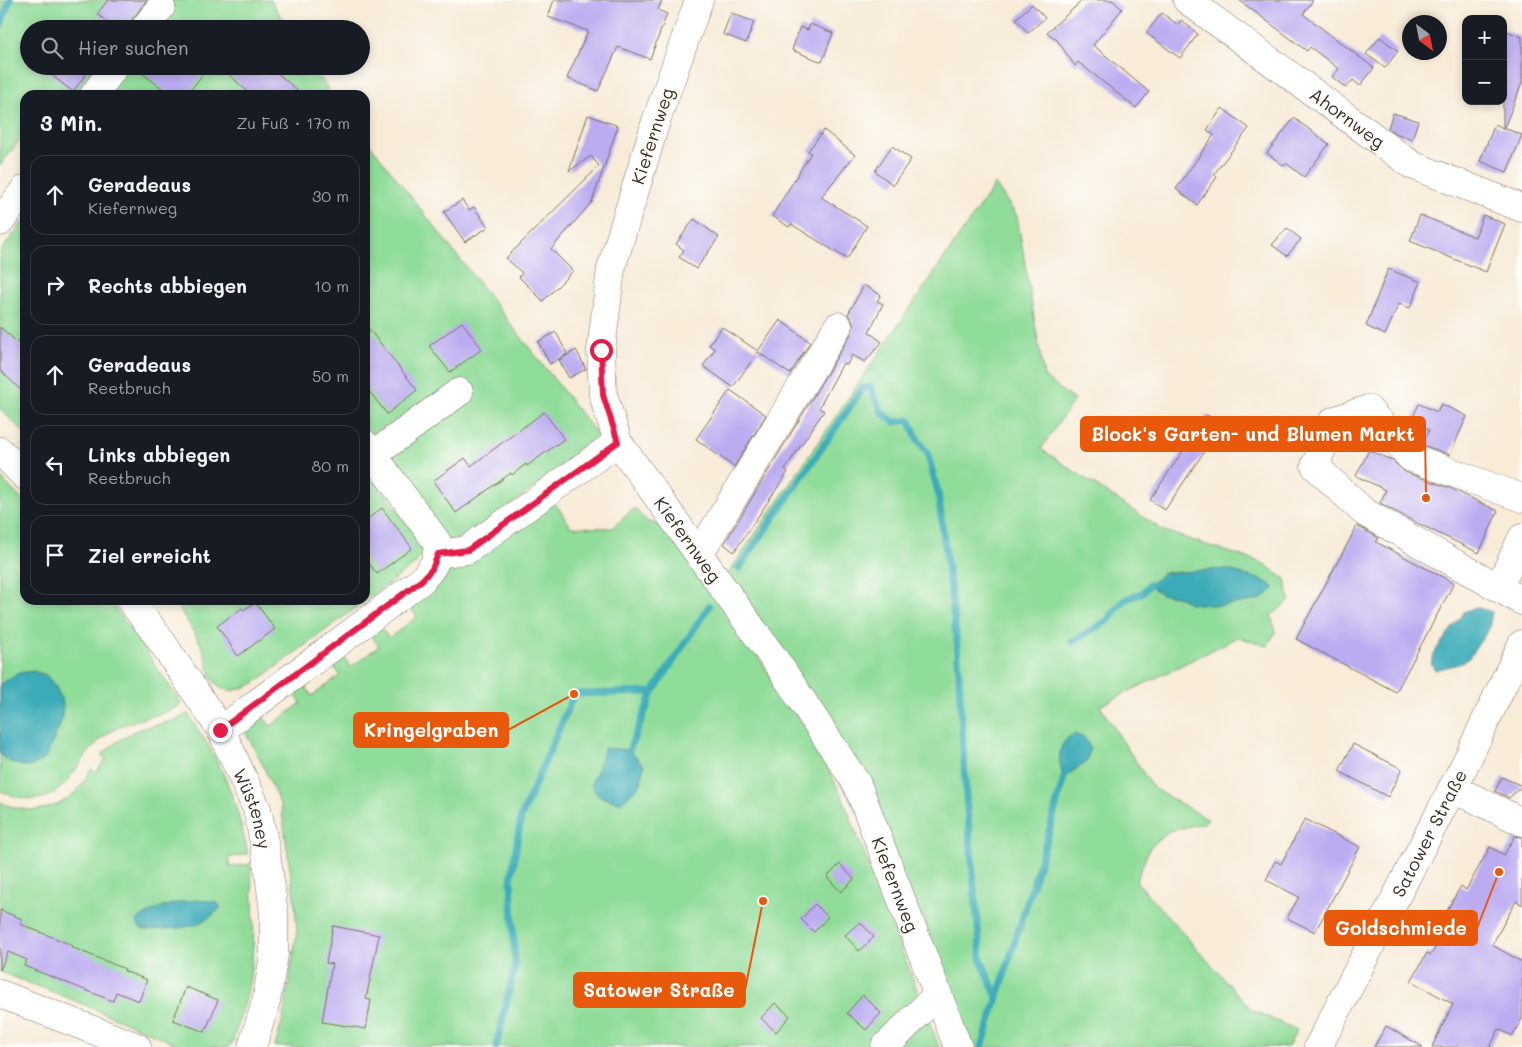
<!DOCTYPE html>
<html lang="de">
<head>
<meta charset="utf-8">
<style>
  :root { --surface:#171b24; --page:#242831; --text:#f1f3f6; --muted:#9ea1a6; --line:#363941 }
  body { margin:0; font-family:Mali,sans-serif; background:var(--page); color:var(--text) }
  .controls { position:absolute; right:15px; top:15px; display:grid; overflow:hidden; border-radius:10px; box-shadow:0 2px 8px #0003 }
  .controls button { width:45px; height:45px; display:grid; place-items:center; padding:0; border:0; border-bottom:1px solid var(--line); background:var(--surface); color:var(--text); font:25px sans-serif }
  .compass { position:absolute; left:1402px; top:15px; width:45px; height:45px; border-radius:50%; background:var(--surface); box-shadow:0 2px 8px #0003; rotate:148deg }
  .stop { position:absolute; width:15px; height:15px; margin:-11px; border:4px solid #e11d48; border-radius:50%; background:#fff }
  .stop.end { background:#e11d48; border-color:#fff; box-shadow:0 1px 5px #0008 }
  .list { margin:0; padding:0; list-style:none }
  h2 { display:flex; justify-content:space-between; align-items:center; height:65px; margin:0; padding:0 20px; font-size:21px }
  h2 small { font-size:16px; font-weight:400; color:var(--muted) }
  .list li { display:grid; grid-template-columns:32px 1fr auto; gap:15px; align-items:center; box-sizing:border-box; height:80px; margin:0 10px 10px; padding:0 10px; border:1px solid var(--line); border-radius:15px }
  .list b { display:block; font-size:19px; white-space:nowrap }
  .list p { margin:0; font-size:16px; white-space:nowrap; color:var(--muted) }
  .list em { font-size:16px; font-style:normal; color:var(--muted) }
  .icon { flex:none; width:28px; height:28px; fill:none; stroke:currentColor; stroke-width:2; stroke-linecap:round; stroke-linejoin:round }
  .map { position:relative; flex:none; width:1522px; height:1047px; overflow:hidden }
  .search { position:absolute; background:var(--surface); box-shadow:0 2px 8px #0003; left:20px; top:20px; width:350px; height:55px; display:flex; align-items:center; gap:12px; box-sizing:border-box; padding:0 18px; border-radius:28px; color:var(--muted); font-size:19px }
  .panel { position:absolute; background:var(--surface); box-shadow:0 2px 8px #0003; left:20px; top:90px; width:350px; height:515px; border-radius:15px }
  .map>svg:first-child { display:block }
</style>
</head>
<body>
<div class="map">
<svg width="1522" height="1047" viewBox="0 0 1522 1047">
  <rect width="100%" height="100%" fill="#fdfcf7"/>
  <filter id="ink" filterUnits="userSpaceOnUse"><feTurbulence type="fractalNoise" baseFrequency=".02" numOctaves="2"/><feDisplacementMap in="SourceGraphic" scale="10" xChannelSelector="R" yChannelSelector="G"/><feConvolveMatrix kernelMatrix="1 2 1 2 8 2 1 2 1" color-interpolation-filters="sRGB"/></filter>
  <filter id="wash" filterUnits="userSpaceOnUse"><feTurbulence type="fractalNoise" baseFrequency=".0096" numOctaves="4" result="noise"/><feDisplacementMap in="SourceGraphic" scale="20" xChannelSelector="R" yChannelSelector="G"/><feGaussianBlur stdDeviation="1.12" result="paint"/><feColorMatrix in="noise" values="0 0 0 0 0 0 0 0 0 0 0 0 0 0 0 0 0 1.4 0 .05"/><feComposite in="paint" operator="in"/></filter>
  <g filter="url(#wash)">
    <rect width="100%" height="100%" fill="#f8ebd8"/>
    <g fill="#90dc99" stroke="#66835c">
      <path d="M0,0H271L288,29H29V66H313L332,95H25V133L0,166Z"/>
      <path d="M365,138L600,438L466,539L447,540L365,426Z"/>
      <path d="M995,184L1017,216L1044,377L1074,400L1041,449L1164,531L1263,563L1285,579L1290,600L1271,616L1276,632L1267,646L1238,637L1100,706L1153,788L1208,819L1204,823L1169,831L1150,847L1136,881L1252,1010L1297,1030L1288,1047H969L929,935L723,581Z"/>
      <path d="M25,219V433L0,409V252Z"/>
      <path d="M365,466L422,544L421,556L415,564L253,684C243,688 229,695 220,687C207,678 209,662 203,649C194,631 184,616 172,600H365Z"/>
      <path d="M0,477L25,503V600H109L136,637L182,704C160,718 132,717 110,732C67,762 69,820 0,791Z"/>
      <path d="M551,497L571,527L612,528L634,508L647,521L673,530L813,739L842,796L939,1047H275L283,1018L297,932L295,904L281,806L258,755L246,734L249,724L260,713L271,726L301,703L291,689L302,682L312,696L340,675L330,661L340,652L351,667L379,646L368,632L378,624L389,638L417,617L407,603L441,570Z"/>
      <path d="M188,714C198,730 209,746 218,763C233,792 241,823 248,854L228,858L230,867L250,864C255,910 256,957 245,1002C241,1016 236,1029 232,1043L229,1047H183L66,997L0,972V802C38,820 74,806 91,769L96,772L106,759L101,755C111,746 121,738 133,732C151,724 171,724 188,714Z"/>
    </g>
    <g fill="#3babb8" stroke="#3b6a6b">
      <path d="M1226,569L1265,581L1275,588L1260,600L1220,606L1189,603L1177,596L1161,594L1149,585L1164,573Z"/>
      <path d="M1476,607L1492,612L1489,629L1468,659L1463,663L1435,670L1431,664L1436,650L1464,612Z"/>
      <path d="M33,671L46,675L56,687L63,703L62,720L46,758L31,767C19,765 7,764 0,753V684L18,673Z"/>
      <path d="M1074,734L1085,738L1090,748L1087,761L1068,775L1062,773C1058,757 1057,743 1074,734Z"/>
      <path d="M605,748L629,750L644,765L641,784L621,803L598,796L591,785Z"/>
      <path d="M197,900L217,902L221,908C201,926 189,928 163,929C154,930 148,932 140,928L136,921C155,907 174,902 197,900Z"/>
    </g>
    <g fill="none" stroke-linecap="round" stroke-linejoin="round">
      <g stroke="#3babb8" stroke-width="7">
        <path d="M0,27L10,0"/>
        <path d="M739,568L863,388L870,387L882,412L894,422L909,420L918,440L927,452L938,492L957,642L966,796L981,960L997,997"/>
        <path d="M1072,642L1107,621L1124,600L1142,593L1149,585"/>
        <path d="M629,750L653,692"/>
        <path d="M496,1047L515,966L511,880L521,817L574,694L653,692L709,606"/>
        <path d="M982,1047L1046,842L1065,774"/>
      </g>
    </g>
    <g id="blocks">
      <g fill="#bbacf1">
        <path d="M108,0H147L125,29H116L97,14Z"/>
        <path d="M554,0H662L658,10L667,14L650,59L618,47L598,91L567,78L588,31L548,17Z"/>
        <path d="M1083,0H1112L1122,9L1093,45L1149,92L1136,108L1078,62L1075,66L1057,40L1047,32Z"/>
        <path d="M1239,0H1313L1303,14L1374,68L1360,86L1353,80L1346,88L1332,77L1339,69L1310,47L1307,51Z"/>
        <path d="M1032,4L1045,18L1028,33L1016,19Z"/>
        <path d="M731,13L754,22L746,43L723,34Z"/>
        <path d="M1162,13L1178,25L1181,20L1198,34L1180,58L1146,33Z"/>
        <path d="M810,24L833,33L822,62L792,50L800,27L808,30Z"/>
        <path d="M1503,30L1522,37V83L1504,128L1522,135L1507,172L1480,161L1495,124L1503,128Z"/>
        <path d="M1380,37L1398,51L1385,68L1366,54Z"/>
        <path d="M40,66H92L73,92Z"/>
        <path d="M133,66H209L187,95H171Z"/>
        <path d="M220,66H270L302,95H251Z"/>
        <path d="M1222,108L1249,128L1214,174L1217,177L1197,205L1176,189L1214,135L1207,130Z"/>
        <path d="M1393,113L1418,121L1412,139L1395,133L1388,128Z"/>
        <path d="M588,115L618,126L592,202L551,249L573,271L543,301L519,277L522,273L506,258L599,166L591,156L569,171Z"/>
        <path d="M1294,118L1329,144L1304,177L1286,163L1284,166L1267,153Z"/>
        <path d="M824,130L855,155L821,197L867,226L847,259L791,224L789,227L772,216L811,153L808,151Z"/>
        <path d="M892,146L911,159L893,185L875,171Z"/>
        <path d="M462,200L469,210L474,207L488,227L465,242L444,212Z"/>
        <path d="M1420,215L1475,237L1483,215L1505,224L1486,272L1410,241Z"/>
        <path d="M694,219L719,237L696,269L679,257L684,250L676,244Z"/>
        <path d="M1287,228L1301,239L1287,256L1272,245Z"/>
        <path d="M1388,269L1421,282L1410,308L1399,304L1385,335L1366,326Z"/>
        <path d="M864,285L881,295L877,301L883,304L869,332L882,342L865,362L852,355L847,365L843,363L819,408L824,411L785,469L788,472L734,552L724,544L851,334L854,326L852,319L848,314Z"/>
        <path d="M780,320L810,342L790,374L758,352L733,387L703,366L715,349L709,345L722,327L758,351Z"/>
        <path d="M462,322L482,349L450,372L429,346Z"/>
        <path d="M365,324L417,390L387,414L365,386Z"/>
        <path d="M0,327L25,349V394L0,370Z"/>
        <path d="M556,332L567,354L550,364L538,342Z"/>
        <path d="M576,350L586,369L569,378L559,360Z"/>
        <path d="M730,390L766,415L734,467L696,439Z"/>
        <path d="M1419,404L1437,412L1441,404L1467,416L1450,455L1423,445L1429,430L1411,421Z"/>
        <path d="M544,412L564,439L527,466L526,464L512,475L511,473L456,513L433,481L465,458L471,466Z"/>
        <path d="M1207,415L1222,425L1165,510L1150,500Z"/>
        <path d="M1369,450L1393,461L1405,472L1450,488L1498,511L1479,553L1413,521L1380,503L1386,490L1356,476Z"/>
        <path d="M382,508L412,548L377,574L365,558V521Z"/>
        <path d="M1357,526L1379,538L1376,542L1454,583L1396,692L1296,639Z"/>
        <path d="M255,602L275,629L238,656L217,626L242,608L244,610Z"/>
        <path d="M1353,744L1402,769L1388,797L1339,771Z"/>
        <path d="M1502,777L1522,786L1509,798L1495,791Z"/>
        <path d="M1305,819L1360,847L1315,932L1287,918L1299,897L1266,880L1275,861L1281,864Z"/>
        <path d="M1515,836L1522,837V905L1516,901L1492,945L1522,962V1019L1512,1036L1499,1029L1490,1047H1432L1453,1004L1411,981L1427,953L1431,955L1448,925L1441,921L1461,886L1466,890L1490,847L1504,855Z"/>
        <path d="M840,864L854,879L841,892L827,877Z"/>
        <path d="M815,904L828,917L814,932L801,919Z"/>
        <path d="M0,910L22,919L20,924L72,945L71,947L125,969L124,971L147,980L139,1001L116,992L113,1001L24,966L27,960L8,952L0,970Z"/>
        <path d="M860,922L874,937L859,951L845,935Z"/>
        <path d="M333,926L379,935L366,999L371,1000L366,1029L322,1022L332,964L326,963Z"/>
        <path d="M186,987L218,1000L205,1032L173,1020Z"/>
        <path d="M863,995L881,1013L866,1030L847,1013Z"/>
        <path d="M775,1003L790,1016L776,1032L761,1018Z"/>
        <path d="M1386,1026L1423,1047H1374Z"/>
      </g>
    </g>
  </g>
  <g filter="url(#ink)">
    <use href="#blocks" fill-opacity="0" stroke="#7d6e5f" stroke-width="1"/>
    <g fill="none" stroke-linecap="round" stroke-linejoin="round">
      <g stroke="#7d6e5f" stroke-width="29">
        <g id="minor">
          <path id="s1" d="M699,0L657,118L611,269L601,350L603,395L618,442L780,667L857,784L958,1047"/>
          <path id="s2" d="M1187,0L1412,165L1522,208"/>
          <path d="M144,29L161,7"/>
          <path d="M94,95L115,66"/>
          <path d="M0,222L25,189"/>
          <path d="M0,451L25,476"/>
          <path d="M373,455L459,392"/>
          <path d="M1522,498L1410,457L1368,409L1333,421L1315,466L1364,512L1522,601"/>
          <path d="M438,554L467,550L618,442"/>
          <path d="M699,554L838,326"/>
          <path d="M1499,587L1522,538"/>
          <path id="s3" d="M130,600L157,635L221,730L257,809L264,842L269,873L274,914V955L266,1002L252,1047"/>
          <path d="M221,730L422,580C433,567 439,560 437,542L365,444"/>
          <path d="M1451,790L1471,797L1522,822"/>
          <path d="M0,994L137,1047"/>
          <path d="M885,1047L938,994"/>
        </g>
      </g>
      <g stroke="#7d6e5f" stroke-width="29">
        <g id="major">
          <path id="s4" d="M1318,1047L1467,760L1522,644"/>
        </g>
      </g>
      <use href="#minor" stroke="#fff" stroke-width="28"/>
      <use href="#major" stroke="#fff" stroke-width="28"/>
    </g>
  </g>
  <g fill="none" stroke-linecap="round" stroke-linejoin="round" filter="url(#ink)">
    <path stroke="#e11d48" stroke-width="6" d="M220,730L422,580L432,569L438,554L468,550L618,442L603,395L601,350"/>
  </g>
  <g text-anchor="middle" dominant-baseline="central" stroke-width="4" stroke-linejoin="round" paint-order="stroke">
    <g font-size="18" fill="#3b2a1e" stroke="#fdfcf7">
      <text stroke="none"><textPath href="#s2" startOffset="199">Ahornweg</textPath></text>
      <text transform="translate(652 136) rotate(-72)">Kiefernweg</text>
      <text stroke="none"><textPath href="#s1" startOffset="579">Kiefernweg</textPath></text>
      <text stroke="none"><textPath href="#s3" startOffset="244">Wüsteney</textPath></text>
      <text stroke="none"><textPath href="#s4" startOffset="241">Satower Straße</textPath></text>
      <text stroke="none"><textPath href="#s1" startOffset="984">Kiefernweg</textPath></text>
    </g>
  </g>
  <path fill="none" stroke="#e8590c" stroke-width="2" d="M1426 498L1425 434M574 694L508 730M1499 872L1477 928M763 901L745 990"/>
  <g fill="#e8590c" stroke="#fdfcf7" stroke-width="2">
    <circle cx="1426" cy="498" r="5"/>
    <circle cx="574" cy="694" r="5"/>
    <circle cx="1499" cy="872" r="5"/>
    <circle cx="763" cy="901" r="5"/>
  </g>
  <g fill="#e8590c" stroke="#e8590c" stroke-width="2">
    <rect x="1081" y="417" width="344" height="34" rx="5"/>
    <rect x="354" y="713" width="154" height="34" rx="5"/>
    <rect x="1325" y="911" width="152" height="34" rx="5"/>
    <rect x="574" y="973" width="171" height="34" rx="5"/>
  </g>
  <g font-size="19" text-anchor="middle" font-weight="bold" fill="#fff">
    <text x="1253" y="441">Block's Garten- und Blumen Markt</text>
    <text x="431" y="737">Kringelgraben</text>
    <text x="1401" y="935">Goldschmiede</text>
    <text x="659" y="997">Satower Straße</text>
  </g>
</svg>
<div class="controls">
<button>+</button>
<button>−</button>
</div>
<svg class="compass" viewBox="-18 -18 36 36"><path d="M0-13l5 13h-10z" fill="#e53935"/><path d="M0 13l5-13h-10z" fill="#9ea1a6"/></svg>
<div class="stop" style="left:601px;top:350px"></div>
<div class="stop end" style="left:220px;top:730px"></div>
<div class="search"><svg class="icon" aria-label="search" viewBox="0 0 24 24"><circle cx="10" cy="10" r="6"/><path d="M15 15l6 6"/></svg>Hier suchen</div>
<section class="panel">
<h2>3 Min.<small>Zu Fuß · 170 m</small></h2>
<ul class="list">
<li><svg class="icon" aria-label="ahead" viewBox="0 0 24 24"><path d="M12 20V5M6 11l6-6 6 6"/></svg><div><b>Geradeaus</b><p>Kiefernweg</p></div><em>30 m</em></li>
<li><svg class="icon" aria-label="right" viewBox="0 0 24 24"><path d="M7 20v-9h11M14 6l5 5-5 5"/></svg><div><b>Rechts abbiegen</b></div><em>10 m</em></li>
<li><svg class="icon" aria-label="ahead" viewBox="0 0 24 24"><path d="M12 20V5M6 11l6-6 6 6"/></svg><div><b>Geradeaus</b><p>Reetbruch</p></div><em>50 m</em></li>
<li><svg class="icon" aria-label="left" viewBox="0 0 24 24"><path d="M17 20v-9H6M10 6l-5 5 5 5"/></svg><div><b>Links abbiegen</b><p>Reetbruch</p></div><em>80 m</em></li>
<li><svg class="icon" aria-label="arrive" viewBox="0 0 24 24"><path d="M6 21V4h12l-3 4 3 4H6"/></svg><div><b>Ziel erreicht</b></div></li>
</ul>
</section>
</div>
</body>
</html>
